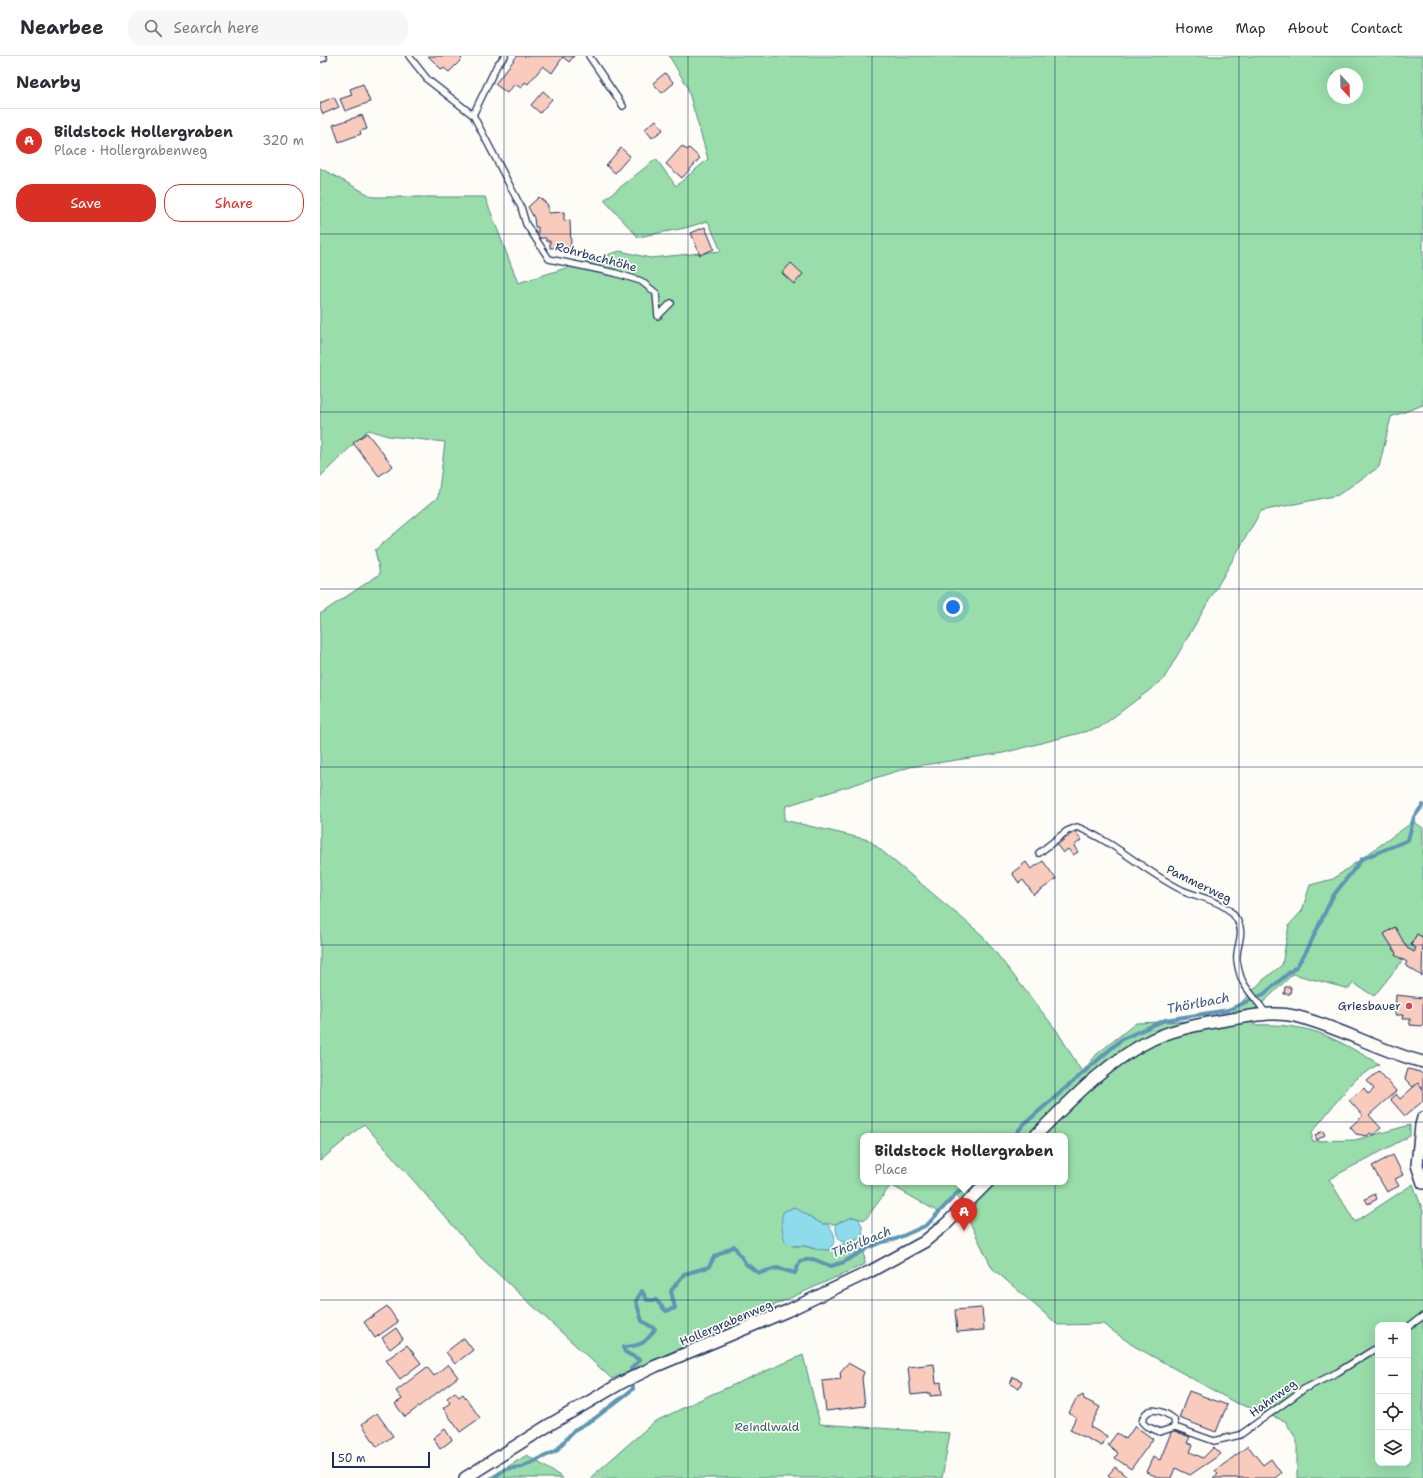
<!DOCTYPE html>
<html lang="en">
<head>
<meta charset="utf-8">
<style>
  :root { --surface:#fff; --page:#f7f7f7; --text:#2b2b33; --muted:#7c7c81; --line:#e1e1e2; --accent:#d93025 }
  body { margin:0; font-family:"Shantell Sans",sans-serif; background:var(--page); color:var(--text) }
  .controls { position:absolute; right:12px; bottom:12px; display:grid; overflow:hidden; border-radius:8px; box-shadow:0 4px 16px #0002 }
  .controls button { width:36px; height:36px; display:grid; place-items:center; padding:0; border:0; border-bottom:1px solid var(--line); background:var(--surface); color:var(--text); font:20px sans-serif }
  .compass { position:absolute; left:1007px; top:12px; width:36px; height:36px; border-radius:50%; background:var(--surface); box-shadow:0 4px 16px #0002; rotate:158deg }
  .scale { position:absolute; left:12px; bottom:10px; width:98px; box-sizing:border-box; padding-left:4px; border:2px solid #1b2f5e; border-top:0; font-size:11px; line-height:14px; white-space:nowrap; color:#1b2f5e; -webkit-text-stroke:3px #fdfcf7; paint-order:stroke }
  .you { position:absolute; left:633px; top:551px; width:14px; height:14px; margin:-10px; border:3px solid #fff; border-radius:50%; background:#1a73e8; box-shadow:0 0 0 6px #1a73e833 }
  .badge { display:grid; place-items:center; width:26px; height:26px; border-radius:50%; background:var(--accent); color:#fff; font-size:13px; font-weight:700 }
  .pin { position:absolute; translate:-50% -33px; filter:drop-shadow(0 1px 2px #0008) }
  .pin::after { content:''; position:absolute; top:21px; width:14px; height:12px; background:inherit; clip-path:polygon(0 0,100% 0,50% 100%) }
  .popup { position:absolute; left:540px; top:1077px; width:208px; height:52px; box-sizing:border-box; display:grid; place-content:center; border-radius:8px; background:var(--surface); filter:drop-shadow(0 1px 3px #0005); font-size:13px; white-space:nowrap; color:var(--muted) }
  .popup b { font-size:15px; color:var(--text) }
  .popup::after { content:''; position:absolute; left:50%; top:100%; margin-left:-8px; border:8px solid transparent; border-top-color:var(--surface) }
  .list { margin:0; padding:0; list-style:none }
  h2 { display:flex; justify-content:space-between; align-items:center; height:52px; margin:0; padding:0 16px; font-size:17px }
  h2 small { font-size:13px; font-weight:400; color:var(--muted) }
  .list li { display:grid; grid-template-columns:26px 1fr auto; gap:12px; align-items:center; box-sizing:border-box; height:64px; padding:0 16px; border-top:1px solid var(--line) }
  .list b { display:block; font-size:15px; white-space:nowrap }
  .list p { margin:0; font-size:13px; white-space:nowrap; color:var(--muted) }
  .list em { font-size:13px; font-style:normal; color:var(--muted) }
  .actions { display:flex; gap:8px; padding:12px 16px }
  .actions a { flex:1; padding:9px 0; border:1px solid var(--accent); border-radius:16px; text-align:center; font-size:14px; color:var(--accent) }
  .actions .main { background:var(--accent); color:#fff }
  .icon { flex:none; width:22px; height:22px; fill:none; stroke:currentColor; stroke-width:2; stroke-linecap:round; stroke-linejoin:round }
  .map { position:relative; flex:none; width:1103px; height:1422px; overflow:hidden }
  header { display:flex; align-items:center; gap:24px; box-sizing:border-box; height:56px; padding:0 20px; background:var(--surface); border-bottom:1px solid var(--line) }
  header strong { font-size:19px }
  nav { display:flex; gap:22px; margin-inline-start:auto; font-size:14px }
  .search { width:280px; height:36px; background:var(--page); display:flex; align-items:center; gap:10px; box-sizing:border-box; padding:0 14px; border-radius:16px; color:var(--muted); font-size:15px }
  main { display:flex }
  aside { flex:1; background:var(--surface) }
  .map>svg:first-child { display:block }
</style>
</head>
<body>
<header>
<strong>Nearbee</strong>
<div class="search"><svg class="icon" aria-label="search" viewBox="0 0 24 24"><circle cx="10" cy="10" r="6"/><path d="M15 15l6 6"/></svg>Search here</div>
<nav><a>Home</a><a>Map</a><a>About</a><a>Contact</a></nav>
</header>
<main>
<aside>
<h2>Nearby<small></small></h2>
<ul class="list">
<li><span class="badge">A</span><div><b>Bildstock Hollergraben</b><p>Place · Hollergrabenweg</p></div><em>320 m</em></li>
</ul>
<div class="actions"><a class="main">Save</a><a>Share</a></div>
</aside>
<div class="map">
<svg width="1103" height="1422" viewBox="0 0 1103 1422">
  <rect width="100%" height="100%" fill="#fdfcf7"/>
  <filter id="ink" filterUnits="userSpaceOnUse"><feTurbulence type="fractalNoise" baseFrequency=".025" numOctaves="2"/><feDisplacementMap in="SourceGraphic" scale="8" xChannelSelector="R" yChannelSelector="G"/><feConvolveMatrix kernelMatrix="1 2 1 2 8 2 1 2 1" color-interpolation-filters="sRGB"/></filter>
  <g filter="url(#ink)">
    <g fill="#98ddaa" stroke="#5a8684" fill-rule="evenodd">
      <path d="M349,0H1103V349L1071,361L1059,411L1018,439L941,455L843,624L779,672L683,697L590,711L466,750L464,764L549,784L662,879L737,975L762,1016L777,998L816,967L866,965L912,956L942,925L962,909L969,869L982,855L990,829L1013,823L1090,768L1094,761L1093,765L1103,772V879L1102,881L1097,878L1091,888L1096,892L1094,896L1087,892L1074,871L1064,878L1076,897L1075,899L1083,904L1054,940L1033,927L1029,933L973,918L933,956V969C957,968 984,970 1007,980C1025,988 1042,998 1059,1008L1034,1024L992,1076V1085L1035,1084L1090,1069V1080L1009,1123L1035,1166L1093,1128L1103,1155V1422H977V1384L965,1365L914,1346L814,1290L783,1268L738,1269L672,1212L637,1140L620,1157L571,1129L545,1164L533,1161L515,1168H502L474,1151L471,1152L473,1190H484L495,1193L508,1194L527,1186L543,1180L545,1208L292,1323L162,1203L44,1068L0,1105V558L60,518L55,494L118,441L125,386L68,380L48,374L0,421V112L53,141H165L198,227L300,195L330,202L401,195L388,165L365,172L318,181L284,144L336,103L356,130L388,103L367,30ZM1013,18H1037V42H1013ZM543,1080H745V1126H543ZM1058,1269H1088V1407H1058Z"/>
      <path d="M483,1299L500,1368L630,1377L622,1422H270L334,1366L390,1339Z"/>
      <path d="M207,1399L243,1422H169Z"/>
    </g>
    <g fill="#8ddbeb" stroke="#5f96b3">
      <path d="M474,1151L502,1168H507C516,1177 518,1185 508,1194C500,1194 493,1192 485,1190C476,1189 473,1191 465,1186C463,1176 460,1167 463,1156Z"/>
      <path d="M533,1161L539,1163L542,1170L543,1180L527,1186L520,1185L517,1178L515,1168Z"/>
    </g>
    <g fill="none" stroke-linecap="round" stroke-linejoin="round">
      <g stroke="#5f96b3" stroke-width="4">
        <path d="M694,1080L703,1069L802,983L845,964L908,954L944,938L977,910L988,892L1013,840L1042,803L1088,784L1094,761L1103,749"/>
        <path d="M174,1422L185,1413L202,1411L236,1395L254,1374L274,1363L313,1333L311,1313L320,1304L305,1296L303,1291C320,1290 325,1288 335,1273L322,1265L316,1245L322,1235L327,1244H336L346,1255L355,1252L351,1235L364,1218L389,1211L394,1201L414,1190L426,1208L439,1217L457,1212L475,1217L480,1205L493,1203L511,1210L524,1206L548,1192L562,1186L576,1183L607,1169L637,1137L654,1126"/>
      </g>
    </g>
    <g fill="#f9cbbd" stroke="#1b2f5e">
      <path d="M108,0H139L142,3L129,16L124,12L122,14Z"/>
      <path d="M197,0H254L249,6L243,1L232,17L223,10L208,28L205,26L201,32L195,28L187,37L175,28Z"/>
      <path d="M345,17L354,27L342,37L333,27Z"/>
      <path d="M43,28L50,46L25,55L20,43L32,39L30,33Z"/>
      <path d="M223,35L232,43L220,57L211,49Z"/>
      <path d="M14,41L19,51L3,58L0,51V47Z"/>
      <path d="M42,59L47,73L40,75L41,78L19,86L13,69Z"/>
      <path d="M336,64L343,74L332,82L325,73Z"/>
      <path d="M362,90L367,94L369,92L380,102L362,122L346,108Z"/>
      <path d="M301,92L310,100L295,117L286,109Z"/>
      <path d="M219,141L228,149V157L244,156V165L250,164L251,191L230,192V185H226V182H218V171H215L214,162L208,151Z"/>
      <path d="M385,171L394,193L380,199L371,177Z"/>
      <path d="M471,207L483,218L474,228L462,217Z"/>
      <path d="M47,377L73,410L59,420L33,387Z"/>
      <path d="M755,775L761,784L754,790L758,796L753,799L748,793L743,797L737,789Z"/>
      <path d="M723,805L736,823L714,839L703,824L699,827L692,817L706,806L711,813Z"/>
      <path d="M1075,871L1087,892L1094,896L1096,892L1091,889L1097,878L1102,881L1103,879L1102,920L1085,909L1087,906L1075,899L1076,897L1064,878Z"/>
      <path d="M965,931H971L970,938H964Z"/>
      <path d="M1076,939L1103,942V970L1090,969V963H1082L1083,959H1075Z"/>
      <path d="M1088,1013L1100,1016L1103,1019V1033L1098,1027L1093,1031L1085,1023Z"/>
      <path d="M1059,1015L1076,1035L1049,1059L1061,1072L1053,1079L1050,1077L1047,1080L1036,1078L1030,1071L1043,1060L1029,1044L1044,1032L1048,1038L1054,1033L1047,1025Z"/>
      <path d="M1098,1027L1103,1033V1045L1085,1060L1070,1043L1076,1038L1080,1043Z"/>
      <path d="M1003,1075L1005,1079L997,1084L995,1079Z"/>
      <path d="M1073,1099L1083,1119L1075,1123L1079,1130L1067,1136L1052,1110Z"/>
      <path d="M1055,1138L1057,1143L1048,1148L1045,1143Z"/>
      <path d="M67,1250L78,1266L55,1282L44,1266Z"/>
      <path d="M662,1252L664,1274L637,1276L635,1254Z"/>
      <path d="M76,1272L83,1283L70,1293L62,1282Z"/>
      <path d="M144,1282L153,1294L135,1308L126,1296Z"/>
      <path d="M87,1289L101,1307L80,1323L66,1304Z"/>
      <path d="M528,1307L544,1316L542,1322L545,1350L506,1355L502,1325L521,1323L520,1316Z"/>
      <path d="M128,1308L138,1321L85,1361L75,1348L82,1343L76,1335L107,1311L114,1320Z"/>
      <path d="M614,1308L616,1327L621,1326L622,1339L610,1340V1337L591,1339L588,1311Z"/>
      <path d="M693,1321L702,1325L699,1332L690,1328Z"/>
      <path d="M869,1335L907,1349L896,1376L859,1362Z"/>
      <path d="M135,1336L139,1341L143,1338L160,1362L140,1376L123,1352L130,1347L127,1342Z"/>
      <path d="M763,1339L764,1343L780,1351L770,1371L787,1380L782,1390L750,1374L756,1361L749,1357L756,1343Z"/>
      <path d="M57,1357L73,1380L57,1391L42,1368Z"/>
      <path d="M815,1370L833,1383L811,1413L795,1402L798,1397L788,1389L797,1377L806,1383Z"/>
      <path d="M125,1373L132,1384L120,1393L113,1382Z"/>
      <path d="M852,1374L870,1381L867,1387L873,1389L870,1396L883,1402L894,1391L901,1398L870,1419L855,1412L851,1422H840L826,1416L833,1401L840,1404Z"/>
      <path d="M928,1390L943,1409L951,1403L961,1417L955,1422H893L898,1418L895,1415Z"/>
      <path d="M795,1411L808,1422H792L788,1419Z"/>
    </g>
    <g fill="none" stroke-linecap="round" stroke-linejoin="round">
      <g stroke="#1b2f5e" stroke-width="8">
        <g id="service">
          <path d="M89,0L108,24L153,59L201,151L206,168L229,203L295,217L321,225L336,237L338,260L351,247"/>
          <path d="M269,0L303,50"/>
          <path d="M0,3L4,2"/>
          <path d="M153,59L177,9L185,0"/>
          <path d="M719,797L747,775L757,771C795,786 825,816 862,834C880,842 907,845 917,864C926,878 915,891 917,905C918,911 920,921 923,926C929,937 939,946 946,958"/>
          <path d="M1088,1271L1103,1260"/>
          <path d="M855,1371L854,1363C844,1355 826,1347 822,1366L826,1370L840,1376L855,1371L894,1385L920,1379L984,1333L1018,1316L1058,1291"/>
        </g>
      </g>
      <g stroke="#1b2f5e" stroke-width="14">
        <g id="minor">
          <path d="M1103,1062L1101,1069L1097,1109L1103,1127"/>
          <path d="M715,1080C751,1044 787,1005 833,983C857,972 886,967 912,963C933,960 954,955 975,960C1020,971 1059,995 1103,1006"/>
          <path d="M145,1422L229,1369L303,1326L336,1310L467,1255L551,1215L604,1186L627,1167L668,1126"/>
        </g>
      </g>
      <use href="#service" stroke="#fdfcf7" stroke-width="5.5"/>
      <use href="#minor" stroke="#fdfcf7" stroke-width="11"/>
    </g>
  </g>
  <path fill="none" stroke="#1b2f5e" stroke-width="1" stroke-opacity="0.55" d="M184,0V1422M368,0V1422M552,0V1422M735,0V1422M919,0V1422M0,178H1103M0,356H1103M0,533H1103M0,711H1103M0,889H1103M0,1066H1103M0,1244H1103"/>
  <circle fill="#d1495b" stroke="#fdfcf7" stroke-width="1.5" cx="1089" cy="950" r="4"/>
  <g text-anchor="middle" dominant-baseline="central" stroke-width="3.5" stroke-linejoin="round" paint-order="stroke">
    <g font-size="12" fill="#1b2f5e" stroke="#fdfcf7">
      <text transform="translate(276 201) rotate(15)">Rohrbachhöhe</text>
      <text transform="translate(879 828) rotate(26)">Pammerweg</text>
      <text transform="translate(406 1267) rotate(-23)">Hollergrabenweg</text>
      <text transform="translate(953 1342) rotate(-36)">Hahnweg</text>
    </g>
    <g font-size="12" fill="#1b2f5e" stroke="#fdfcf7" text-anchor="end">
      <text x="1081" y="950">Griesbauer</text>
    </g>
    <g font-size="12" fill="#3a5a71" stroke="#fdfcf7">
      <text x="447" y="1371">Reindlwald</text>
    </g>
    <g font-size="13" font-style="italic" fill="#385a81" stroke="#fdfcf7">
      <text transform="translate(878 947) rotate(-11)">Thörlbach</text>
      <text transform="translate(541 1186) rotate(-22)">Thörlbach</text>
    </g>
  </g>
</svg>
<div class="controls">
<button>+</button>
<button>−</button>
<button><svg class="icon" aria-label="locate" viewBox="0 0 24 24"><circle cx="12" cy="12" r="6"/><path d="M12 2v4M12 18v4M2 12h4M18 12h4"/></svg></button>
<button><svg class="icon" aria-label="layers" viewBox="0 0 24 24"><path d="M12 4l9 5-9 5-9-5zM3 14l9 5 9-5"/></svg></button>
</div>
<svg class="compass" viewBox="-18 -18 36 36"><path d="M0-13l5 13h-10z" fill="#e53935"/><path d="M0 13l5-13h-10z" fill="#7c7c81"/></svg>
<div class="scale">50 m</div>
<div class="you"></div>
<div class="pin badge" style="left:644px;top:1175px">A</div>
<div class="popup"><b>Bildstock Hollergraben</b>Place</div>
</div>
</main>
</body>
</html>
